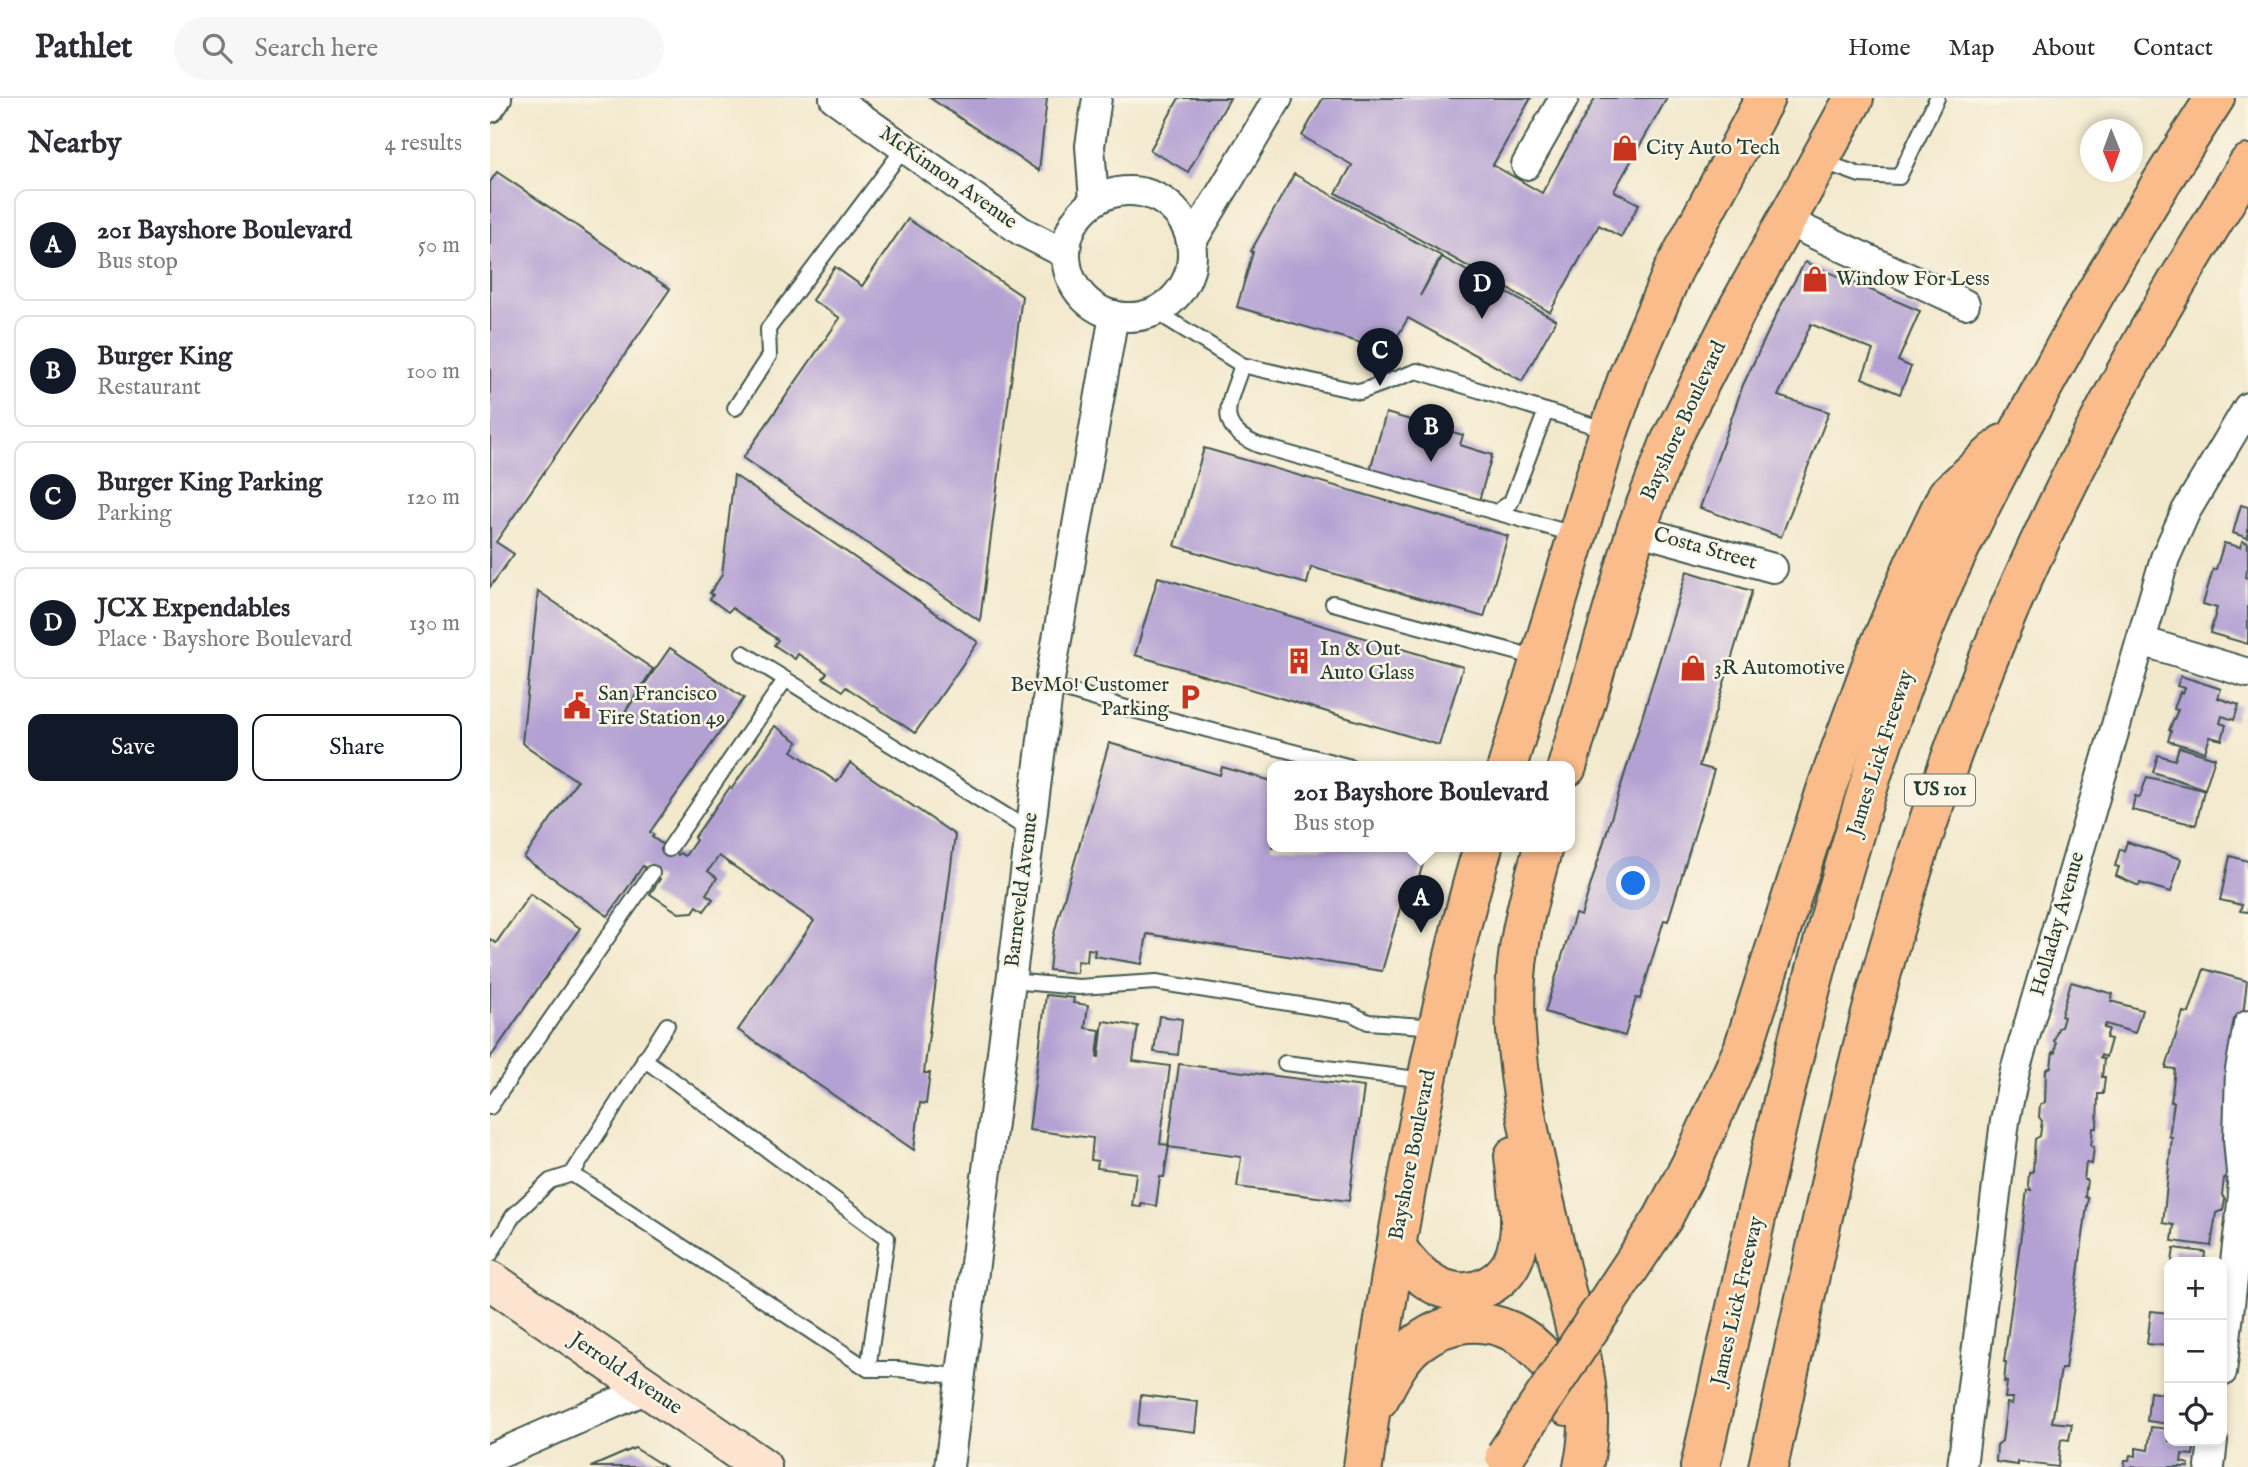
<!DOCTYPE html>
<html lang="en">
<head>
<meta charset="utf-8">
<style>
  :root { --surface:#fff; --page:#f7f7f7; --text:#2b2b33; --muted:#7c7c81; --line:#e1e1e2; --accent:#111827 }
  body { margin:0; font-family:"IM FELL English",serif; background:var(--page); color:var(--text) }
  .controls { position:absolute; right:21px; bottom:21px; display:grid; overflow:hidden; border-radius:14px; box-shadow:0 4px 10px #0003 }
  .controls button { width:63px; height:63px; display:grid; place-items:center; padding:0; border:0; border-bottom:2px solid var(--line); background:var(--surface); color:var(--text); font:35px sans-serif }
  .compass { position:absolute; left:1590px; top:21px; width:63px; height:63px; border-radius:50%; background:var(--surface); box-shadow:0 4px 10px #0003; rotate:179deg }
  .you { position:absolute; left:1144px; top:786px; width:24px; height:24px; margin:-18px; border:5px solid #fff; border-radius:50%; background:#1a73e8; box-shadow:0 0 0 10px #1a73e833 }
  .badge { display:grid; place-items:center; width:46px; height:46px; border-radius:50%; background:var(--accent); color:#fff; font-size:23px; font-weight:700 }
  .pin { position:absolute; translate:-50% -58px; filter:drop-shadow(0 2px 4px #0008) }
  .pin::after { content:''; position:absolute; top:37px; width:24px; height:21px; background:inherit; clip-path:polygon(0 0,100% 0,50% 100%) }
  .popup { position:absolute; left:777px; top:663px; width:308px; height:91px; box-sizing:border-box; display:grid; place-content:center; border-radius:14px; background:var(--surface); filter:drop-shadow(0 2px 5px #0005); font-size:23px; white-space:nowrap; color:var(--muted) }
  .popup b { font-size:26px; color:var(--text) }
  .popup::after { content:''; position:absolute; left:50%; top:100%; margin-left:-14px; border:14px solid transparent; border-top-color:var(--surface) }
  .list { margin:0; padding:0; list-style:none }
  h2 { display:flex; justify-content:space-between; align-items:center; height:91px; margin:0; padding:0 28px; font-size:30px }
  h2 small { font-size:23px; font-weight:400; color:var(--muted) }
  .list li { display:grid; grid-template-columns:46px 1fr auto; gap:21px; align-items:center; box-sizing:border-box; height:112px; margin:0 14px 14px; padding:0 14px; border:2px solid var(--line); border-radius:14px }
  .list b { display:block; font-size:26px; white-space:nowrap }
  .list p { margin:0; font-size:23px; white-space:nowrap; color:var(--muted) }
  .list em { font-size:23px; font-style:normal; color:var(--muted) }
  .actions { display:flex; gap:14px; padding:21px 28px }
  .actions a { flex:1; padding:16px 0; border:2px solid var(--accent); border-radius:14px; text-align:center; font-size:24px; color:var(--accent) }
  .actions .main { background:var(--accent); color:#fff }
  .icon { flex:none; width:38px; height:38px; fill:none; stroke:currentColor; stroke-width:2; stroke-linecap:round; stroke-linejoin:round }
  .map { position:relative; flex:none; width:1758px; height:1369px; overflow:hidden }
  header { display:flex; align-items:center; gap:42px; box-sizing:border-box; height:98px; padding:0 35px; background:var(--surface); border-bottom:2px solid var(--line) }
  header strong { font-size:33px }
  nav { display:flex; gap:38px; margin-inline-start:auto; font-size:24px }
  .search { width:490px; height:63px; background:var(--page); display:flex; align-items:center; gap:18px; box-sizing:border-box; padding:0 24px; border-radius:38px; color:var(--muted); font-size:26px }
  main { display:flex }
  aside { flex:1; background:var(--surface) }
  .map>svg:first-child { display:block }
</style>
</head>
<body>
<header>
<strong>Pathlet</strong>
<div class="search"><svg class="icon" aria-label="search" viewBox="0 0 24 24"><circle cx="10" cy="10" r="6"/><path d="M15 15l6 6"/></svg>Search here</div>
<nav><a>Home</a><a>Map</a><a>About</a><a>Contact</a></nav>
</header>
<main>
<aside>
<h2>Nearby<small>4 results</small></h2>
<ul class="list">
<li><span class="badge">A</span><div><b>201 Bayshore Boulevard</b><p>Bus stop</p></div><em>50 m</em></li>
<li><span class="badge">B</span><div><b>Burger King</b><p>Restaurant</p></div><em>100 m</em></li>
<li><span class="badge">C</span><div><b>Burger King Parking</b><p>Parking</p></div><em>120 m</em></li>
<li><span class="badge">D</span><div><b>JCX Expendables</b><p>Place · Bayshore Boulevard</p></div><em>130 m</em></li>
</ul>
<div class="actions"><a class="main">Save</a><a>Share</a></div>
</aside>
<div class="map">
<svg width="1758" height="1369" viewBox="0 0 1758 1369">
  <rect width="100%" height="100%" fill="#fcf5e5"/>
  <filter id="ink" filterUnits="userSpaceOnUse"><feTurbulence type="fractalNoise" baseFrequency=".0143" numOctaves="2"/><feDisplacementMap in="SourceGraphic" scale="14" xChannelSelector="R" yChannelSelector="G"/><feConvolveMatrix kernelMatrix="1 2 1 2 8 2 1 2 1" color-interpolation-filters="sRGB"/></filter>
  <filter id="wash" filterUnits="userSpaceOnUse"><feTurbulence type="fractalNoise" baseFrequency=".00686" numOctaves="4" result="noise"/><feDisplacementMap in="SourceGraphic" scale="28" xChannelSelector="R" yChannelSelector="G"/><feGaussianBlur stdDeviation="1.57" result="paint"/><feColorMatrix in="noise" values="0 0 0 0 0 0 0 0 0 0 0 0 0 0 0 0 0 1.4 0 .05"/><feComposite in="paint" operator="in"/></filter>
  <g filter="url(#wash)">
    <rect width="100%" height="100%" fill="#f2e9cd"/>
    <g id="blocks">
      <g fill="#b3a1d3">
        <path d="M440,0H557L549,73Z"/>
        <path d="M689,0H740L698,74L660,52Z"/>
        <path d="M833,0H1041L1003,67L1052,95L1105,0H1177L1124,93L1149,106L1131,139L1109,127L1060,214L846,95L862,67L812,38Z"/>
        <path d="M7,74L180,191L6,444L24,456L0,489V84Z"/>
        <path d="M804,76L951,158L930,198L952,159L1066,222L1032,283L918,220L899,253L747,209L763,154L761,153Z"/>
        <path d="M418,121L532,198L490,523L253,360L350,220L322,202L345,169L372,188Z"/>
        <path d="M1315,164L1430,213L1408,263L1421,269L1410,296L1372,280L1383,252L1321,226L1288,298L1339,314L1291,439L1210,410L1253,287L1289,211Z"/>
        <path d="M896,315L973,337L970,347L1002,357L989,403L880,372Z"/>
        <path d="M714,350L1018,438L994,519L821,469L817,486L685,448Z"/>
        <path d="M244,377L488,544L425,635L356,589L353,593L333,580L337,575L308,556L305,561L284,547L288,542L242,510L238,514L220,501L223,497L220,495L232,477Z"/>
        <path d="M1751,407L1758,409V440L1743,435Z"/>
        <path d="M1752,443L1758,445V469L1755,479L1758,480V546L1720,535L1727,510L1713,506L1723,471H1726L1734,445L1750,449Z"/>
        <path d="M1197,473L1262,493L1209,668L1224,672L1178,823L1174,822L1150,901L1146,900L1135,938L1055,914L1085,816L1091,818Z"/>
        <path d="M668,479L973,569L949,647L645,557Z"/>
        <path d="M48,493L163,571L126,627L180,550L254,600L160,734L164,737L162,739L188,757L190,755L195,758L206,742L204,740L240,689L242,690L285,628L308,644L302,653L347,684L360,665L465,737L434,975H440L436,1006L430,1005L424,1052L248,932L324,823L229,758L218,773L227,780L216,796L223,801L214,813L207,808L203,814L189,815L160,796L170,781L153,768L118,818L34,760L87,683L32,645Z"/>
        <path d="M1691,578L1731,591L1728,600L1749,607L1744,622L1732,618L1730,625L1736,627L1732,642L1720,639L1715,654L1678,643L1681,633L1679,632L1688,612L1684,611L1690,594L1693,595L1695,590L1687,588Z"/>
        <path d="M619,645L730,677L732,669L782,683V749H938L925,792L916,790L892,873L657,836L652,866L604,858L605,852L598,851L597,864L587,863V875L559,872L562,844L568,821Z"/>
        <path d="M1689,649L1725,660L1715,691L1663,674L1668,657L1685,662Z"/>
        <path d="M1657,679L1714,692L1706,727L1642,712L1645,698L1650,699Z"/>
        <path d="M1637,744L1691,761L1681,794L1650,785L1649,788L1626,778L1629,769L1625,768L1630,751L1634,753Z"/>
        <path d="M1740,758L1758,763V814L1750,813L1752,807L1730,802Z"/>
        <path d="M40,796L90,830L0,960V841L6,845Z"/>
        <path d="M1714,871L1757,883L1736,1063L1739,1068L1738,1077L1734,1080L1732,1097L1735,1101L1733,1112L1726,1115L1721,1148L1682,1143L1684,1127L1673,1125L1682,1039L1679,1038L1684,1004H1681L1685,971L1676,970L1693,914L1699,915Z"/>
        <path d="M1581,884L1623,896L1621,903L1652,912L1645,935L1616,926L1614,930L1619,931L1616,940L1621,941L1616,959L1611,957L1610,960L1614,961L1612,979H1615L1613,996H1608L1607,1030H1603L1601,1048L1604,1049L1602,1066L1596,1065L1594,1082H1597L1595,1099L1598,1100L1580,1237L1575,1271H1571L1562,1324L1582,1326L1579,1342L1571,1341L1568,1369L1528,1364V1367L1506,1364L1507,1347L1512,1343L1517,1305L1522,1306L1523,1300H1515L1517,1284H1514L1516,1264H1514L1537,1092H1541L1538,1087L1539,1075L1543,1073L1545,1041L1550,1038L1552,1023L1549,1019L1550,1007L1555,1004L1556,972L1561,969L1563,954L1565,955L1566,945L1564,943L1568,930L1571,929L1574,919L1571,918Z"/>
        <path d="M556,897L584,900L583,905L598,907L595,930L610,932L607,959H609L613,923L648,928L643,963L680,968L670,1046L679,1047L674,1079H670L666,1108L651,1105V1109L642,1108L646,1075L607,1070L608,1063L601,1062L603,1040L539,1032Z"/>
        <path d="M669,918L692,921L688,957L664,954Z"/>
        <path d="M689,966L874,989L859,1103L747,1089L751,1059L678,1049Z"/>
        <path d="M1684,1150L1715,1154L1714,1164H1682Z"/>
        <path d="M1661,1213L1679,1215V1248L1657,1246Z"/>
        <path d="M1660,1294L1679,1297V1326L1657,1323Z"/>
        <path d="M651,1297L708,1304L705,1334L648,1327Z"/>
        <path d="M1661,1329L1679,1331V1343H1705L1703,1357L1692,1356L1691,1364L1699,1366V1369H1634L1635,1362H1639L1640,1357L1646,1358V1350L1658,1352Z"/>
        <path d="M145,1350L175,1369H101Z"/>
      </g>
    </g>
  </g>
  <g filter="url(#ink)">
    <use href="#blocks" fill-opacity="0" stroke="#3f574b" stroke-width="2"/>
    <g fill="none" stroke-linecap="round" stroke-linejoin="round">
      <g stroke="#3f574b" stroke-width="18">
        <g id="lane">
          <path d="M1331,63L1370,77L1409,79L1447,0"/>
          <path d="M665,213L752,267L870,294L927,273L1117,332"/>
          <path d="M752,267C740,304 722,328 768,347L1087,437"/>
          <path d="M245,310L279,258L278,231L415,49"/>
          <path d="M1007,414L1021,404L1056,313"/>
          <path d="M843,505L1048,560"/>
          <path d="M253,555L539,732"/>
          <path d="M559,587L643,612L861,669"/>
          <path d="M179,751L295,582"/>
          <path d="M520,883L589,889L666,884L860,915L878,924L946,929"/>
          <path d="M154,961L397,1140L378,1271"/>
          <path d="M795,965L936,982"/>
          <path d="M0,1009L162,775"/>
          <path d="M82,1076L378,1271H408L472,1279"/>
          <path d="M0,1157L23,1118L60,1083L82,1076L177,927"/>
        </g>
      </g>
      <g stroke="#3f574b" stroke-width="32">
        <g id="street">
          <path d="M344,0L531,133L576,156"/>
          <path d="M0,10L7,0"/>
          <path d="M1036,67L1074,0"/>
          <circle cx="639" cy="156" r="63"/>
          <path d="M604,103L600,48L607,0"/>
          <path d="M1296,123L1475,206"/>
          <path d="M701,145L788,0"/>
          <path d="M1146,432L1283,470"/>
          <path d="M1651,543L1758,575"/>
          <path d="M1732,1274L1753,1097L1748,1041L1750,972L1758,927"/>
          <path d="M0,1360L157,1291"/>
          <path d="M459,1369L559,587L624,217"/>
          <path d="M1472,1369L1515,1023L1525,973L1675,460L1696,413L1758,309"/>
          <path d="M1720,1369L1723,1343"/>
        </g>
      </g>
      <g stroke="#3f574b" stroke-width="42">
        <path id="secondary" d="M0,1182L272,1369"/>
      </g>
      <g stroke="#3f574b" stroke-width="42">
        <g id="primary">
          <path d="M1017,669L1119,333L1139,276L1183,173L1275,0"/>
          <path d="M1077,669L1146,432L1180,344L1248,210L1364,0"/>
          <path d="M1053,749C1041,792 1029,834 1026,879C1020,973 1047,1069 1068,1161C1084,1229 1109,1299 1093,1369"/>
          <path d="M906,1148C926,1180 962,1208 1000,1187C1012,1180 1022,1168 1026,1154C1035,1124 1027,1089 1024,1058"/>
          <path d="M889,1301C900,1281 910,1258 929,1244C990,1199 1063,1238 1077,1308"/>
          <path d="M873,1369C889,1241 911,1113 936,987C952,907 969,828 993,749"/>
        </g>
      </g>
      <g stroke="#3f574b" stroke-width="42">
        <g id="highway">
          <path d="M1173,1120L1204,1060L1253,951L1337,689L1381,568L1424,466L1457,397L1513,346"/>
          <path d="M1210,1369C1258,1162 1299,953 1360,750C1384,667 1411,584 1445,505C1468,450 1496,398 1523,345C1585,227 1652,112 1725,0"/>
          <path d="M1278,1369C1317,1196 1351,1020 1399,849C1423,766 1451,684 1482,603C1529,478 1589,358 1654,241C1687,182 1723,125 1758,66"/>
        </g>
      </g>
      <use href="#lane" stroke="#fff" stroke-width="14"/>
      <use href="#street" stroke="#fff" stroke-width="28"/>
      <use href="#secondary" stroke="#fde4d1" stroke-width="38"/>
      <use href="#primary" stroke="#fabc8b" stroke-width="38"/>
      <use href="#highway" stroke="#fabc8b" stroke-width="38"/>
      <g stroke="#3f574b" stroke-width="42" stroke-linecap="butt">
        <path id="highway-bridge" d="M1015,1358L1173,1120"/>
      </g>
      <use href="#highway-bridge" stroke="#fabc8b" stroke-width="38"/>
    </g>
  </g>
  <defs>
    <g id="shop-bare" transform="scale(2.1)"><path d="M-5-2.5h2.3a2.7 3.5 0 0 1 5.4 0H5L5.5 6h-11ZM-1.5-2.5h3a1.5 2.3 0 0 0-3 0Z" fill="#c8321e" stroke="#fcf5e5" stroke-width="2.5" paint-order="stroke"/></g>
    <g id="building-bare" transform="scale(2.1)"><path d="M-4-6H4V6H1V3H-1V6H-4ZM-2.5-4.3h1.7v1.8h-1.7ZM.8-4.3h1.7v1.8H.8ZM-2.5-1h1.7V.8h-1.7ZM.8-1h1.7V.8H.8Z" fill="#c8321e" stroke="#fcf5e5" stroke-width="2.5" paint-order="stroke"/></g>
    <g id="parking-bare" transform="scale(2.1)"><path d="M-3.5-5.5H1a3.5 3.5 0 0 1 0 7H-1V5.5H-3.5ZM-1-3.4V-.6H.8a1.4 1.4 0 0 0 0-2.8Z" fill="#c8321e" stroke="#fcf5e5" stroke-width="2.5" paint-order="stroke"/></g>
    <g id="civic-bare" transform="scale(2.1)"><path d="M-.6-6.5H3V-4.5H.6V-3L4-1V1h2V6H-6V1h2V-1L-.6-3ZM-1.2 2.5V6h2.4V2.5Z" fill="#c8321e" stroke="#fcf5e5" stroke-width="2.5" paint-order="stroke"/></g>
  </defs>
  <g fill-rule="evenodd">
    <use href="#shop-bare" x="1135" y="50"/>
    <use href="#shop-bare" x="1325" y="181"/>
    <use href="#building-bare" x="809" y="563"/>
    <use href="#shop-bare" x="1203" y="570"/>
    <use href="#parking-bare" x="700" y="599"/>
    <use href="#civic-bare" x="87" y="608"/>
  </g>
  <g text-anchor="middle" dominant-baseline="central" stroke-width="5" stroke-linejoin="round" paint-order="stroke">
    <rect fill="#fcf5e5" stroke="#617469" stroke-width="2" x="1415" y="676.5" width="70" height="31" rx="5"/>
    <g font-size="19" font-weight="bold" fill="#1f3d34">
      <text x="1450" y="692">US 101</text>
    </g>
    <g font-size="21" fill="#1f3d34" stroke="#fcf5e5" text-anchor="start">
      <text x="1156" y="50">City Auto Tech</text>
      <text x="1346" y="181">Window For Less</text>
      <text x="830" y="551">In &amp; Out<tspan x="830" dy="24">Auto Glass</tspan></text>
      <text x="1224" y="570">3R Automotive</text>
      <text x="679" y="587" text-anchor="end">BevMo! Customer<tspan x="679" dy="24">Parking</tspan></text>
      <text x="108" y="596">San Francisco<tspan x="108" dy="24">Fire Station 49</tspan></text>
    </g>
    <g font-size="21" fill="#1f3d34" stroke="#fcf5e5">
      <text transform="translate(458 80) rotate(35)">McKinnon Avenue</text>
      <text transform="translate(1194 323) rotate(-65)">Bayshore Boulevard</text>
      <text transform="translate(1215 451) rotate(16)">Costa Street</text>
      <text transform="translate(1391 655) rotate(-72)">James Lick Freeway</text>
      <text transform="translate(532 792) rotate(-83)">Barneveld Avenue</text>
      <text transform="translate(1568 826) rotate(-74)">Holladay Avenue</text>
      <text transform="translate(923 1057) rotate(-79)">Bayshore Boulevard</text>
      <text transform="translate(1248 1203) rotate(-77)">James Lick Freeway</text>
      <text transform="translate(136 1276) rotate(34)">Jerrold Avenue</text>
    </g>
  </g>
</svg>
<div class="controls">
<button>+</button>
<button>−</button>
<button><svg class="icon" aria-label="locate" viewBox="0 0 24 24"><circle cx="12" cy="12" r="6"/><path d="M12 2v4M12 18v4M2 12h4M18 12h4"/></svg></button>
</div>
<svg class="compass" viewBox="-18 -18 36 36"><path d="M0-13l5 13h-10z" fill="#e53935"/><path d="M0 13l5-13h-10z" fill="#7c7c81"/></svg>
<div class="you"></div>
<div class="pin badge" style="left:931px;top:835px">A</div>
<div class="popup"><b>201 Bayshore Boulevard</b>Bus stop</div>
<div class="pin badge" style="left:941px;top:364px">B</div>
<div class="pin badge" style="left:890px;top:288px">C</div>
<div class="pin badge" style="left:992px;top:221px">D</div>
</div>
</main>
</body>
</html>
